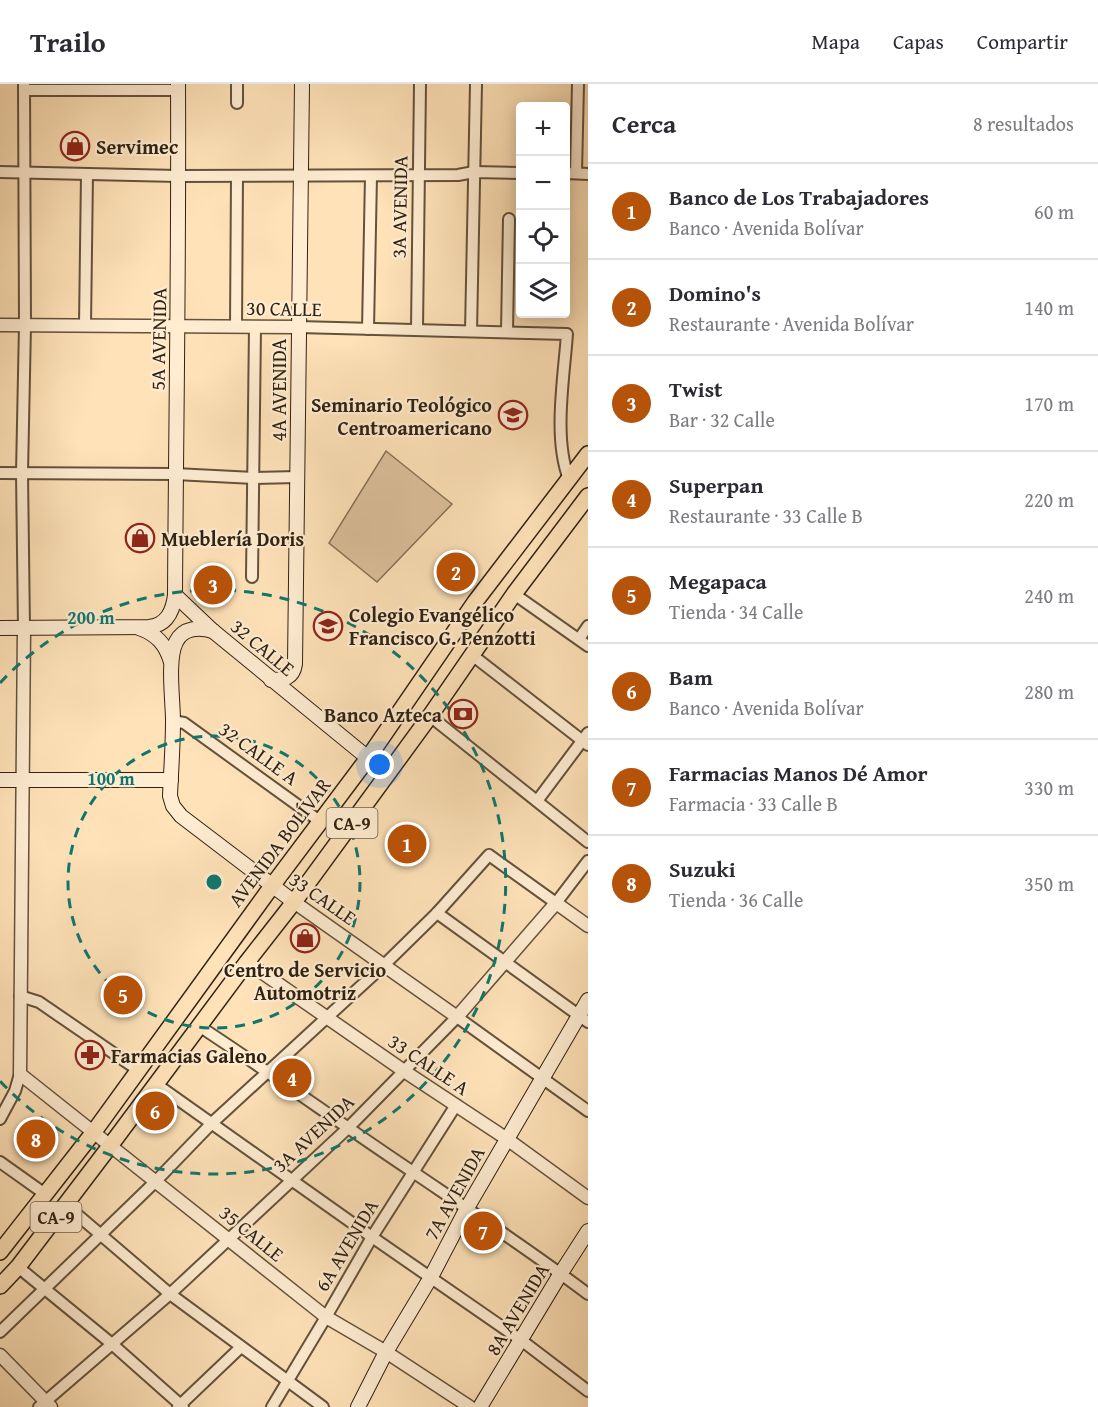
<!DOCTYPE html>
<html lang="es">
<head>
<meta charset="utf-8">
<style>
  :root { --surface:#fff; --page:#f7f7f7; --text:#2b2b33; --muted:#7c7c81; --line:#e1e1e2; --accent:#b45309 }
  body { margin:0; font-family:"Gentium Book Plus",serif; background:var(--page); color:var(--text) }
  .controls { position:absolute; right:18px; top:18px; display:grid; overflow:hidden; border-radius:6px; box-shadow:0 3px 15px #0003 }
  .controls button { width:54px; height:54px; display:grid; place-items:center; padding:0; border:0; border-bottom:2px solid var(--line); background:var(--surface); color:var(--text); font:30px sans-serif }
  .you { position:absolute; left:380px; top:681px; width:21px; height:21px; margin:-15px; border:4px solid #fff; border-radius:50%; background:#1a73e8; box-shadow:0 0 0 9px #1a73e833 }
  .badge { display:grid; place-items:center; width:39px; height:39px; border-radius:50%; background:var(--accent); color:#fff; font-size:20px; font-weight:700 }
  .pin { position:absolute; translate:-50% -50%; border:3px solid #fff; box-shadow:0 2px 6px #0006 }
  .list { margin:0; padding:0; list-style:none }
  h2 { display:flex; justify-content:space-between; align-items:center; height:78px; margin:0; padding:0 24px; font-size:26px }
  h2 small { font-size:20px; font-weight:400; color:var(--muted) }
  .list li { display:grid; grid-template-columns:39px 1fr auto; gap:18px; align-items:center; box-sizing:border-box; height:96px; padding:0 24px; border-top:2px solid var(--line) }
  .list b { display:block; font-size:22px; white-space:nowrap }
  .list p { margin:0; font-size:20px; white-space:nowrap; color:var(--muted) }
  .list em { font-size:20px; font-style:normal; color:var(--muted) }
  .icon { flex:none; width:33px; height:33px; fill:none; stroke:currentColor; stroke-width:2; stroke-linecap:round; stroke-linejoin:round }
  .map { position:relative; flex:none; width:588px; height:1323px; overflow:hidden }
  header { display:flex; align-items:center; gap:36px; box-sizing:border-box; height:84px; padding:0 30px; background:var(--surface); border-bottom:2px solid var(--line) }
  header strong { font-size:28px }
  nav { display:flex; gap:33px; margin-inline-start:auto; font-size:21px }
  main { display:flex }
  aside { flex:1; background:var(--surface) }
  .map>svg:first-child { display:block }
</style>
</head>
<body>
<header>
<strong>Trailo</strong>
<nav><a>Mapa</a><a>Capas</a><a>Compartir</a></nav>
</header>
<main>
<div class="map">
<svg width="588" height="1323" viewBox="0 0 588 1323">
  <rect width="100%" height="100%" fill="#ffe2b8"/>
  <filter id="stains"><feTurbulence type="fractalNoise" baseFrequency=".00333" numOctaves="4"/><feColorMatrix values="0 0 0 0 .2 0 0 0 0 .09 0 0 0 0 .02 0 0 0 .5 -.17"/></filter>
  <radialGradient id="worn" r=".72"><stop offset=".6" stop-color="#630" stop-opacity="0"/><stop offset="1" stop-color="#630" stop-opacity=".3"/></radialGradient>
  <path fill="#dcc19c" stroke="#867258" stroke-width="1.5" d="M386,367L452,420L377,498L329,459Z"/>
  <g fill="none" stroke-linecap="round" stroke-linejoin="round">
    <g stroke="#63523c" stroke-width="14">
      <g id="minor">
        <path d="M24,6H178"/>
        <path d="M237,19V0"/>
        <path d="M0,88L178,92L458,91L474,88L520,89"/>
        <path d="M566,89L588,90"/>
        <path d="M576,89L578,0"/>
        <path d="M85,241L87,90"/>
        <path d="M236,243L237,92"/>
        <path d="M298,243L567,250C564,293 553,354 569,395"/>
        <path d="M368,245L371,92"/>
        <path d="M417,246L420,0"/>
        <path d="M471,247L476,0"/>
        <path d="M507,248L509,135"/>
        <path d="M0,389L175,390L254,394L297,393"/>
        <path d="M252,493L255,243"/>
        <path d="M514,510L588,562"/>
        <path d="M24,544L22,389L25,241L24,0"/>
        <path d="M579,555L588,542"/>
        <path d="M472,571L588,661"/>
        <path d="M430,632L588,758"/>
        <path d="M173,637L184,639L321,738"/>
        <path d="M537,717L588,649"/>
        <path d="M437,829L588,938"/>
        <path d="M20,912L39,918L138,986"/>
        <path d="M199,942C271,989 341,1040 413,1088C472,1128 531,1167 588,1210"/>
        <path d="M156,1000L372,1153L521,1256L588,1307"/>
        <path d="M0,1035L15,1007L20,990"/>
        <path d="M0,1078L45,1110"/>
        <path d="M66,1121L170,1210L323,1323"/>
        <path d="M18,1183L112,1260L183,1323"/>
        <path d="M0,1248L156,1097L212,1039L384,881L437,829L489,771L556,819L588,777"/>
        <path d="M39,1323L170,1210L348,1044L457,933L588,1027"/>
        <path d="M178,1323L241,1263"/>
        <path d="M272,1323L326,1233L372,1153L456,1021"/>
      </g>
    </g>
    <g stroke="#63523c" stroke-width="15">
      <g id="tertiary">
        <path d="M0,241L298,243"/>
        <path d="M24,544L20,990L326,1233L386,1268L470,1323"/>
        <path d="M294,818L457,933L556,819L588,842"/>
        <path d="M247,878L404,987L507,1055L588,1114"/>
        <path d="M0,1271L51,1323"/>
      </g>
    </g>
    <g stroke="#2f2213" stroke-width="16">
      <g id="secondary">
        <path d="M175,511L213,547L368,674"/>
        <path d="M0,544L149,543C167,541 173,527 175,511C176,341 179,170 178,0"/>
        <path d="M139,544C157,550 166,561 171,578"/>
        <path d="M213,547C200,543 183,543 176,558C167,576 173,616 173,637C173,662 171,687 170,712L173,722L181,732L294,818"/>
        <path d="M271,596C284,596 293,594 295,580L302,0"/>
        <path d="M0,696H171"/>
        <path d="M358,1323L386,1268L431,1193L467,1124L588,916"/>
        <path d="M480,1323L561,1189L588,1147"/>
      </g>
    </g>
    <g stroke="#2f2213" stroke-width="18">
      <g id="primary">
        <path d="M0,1168L93,1049L272,802L368,674L475,518L588,370"/>
        <path d="M0,1202L18,1183L110,1062L247,878L294,818L430,632L514,510L588,412"/>
      </g>
    </g>
    <use href="#minor" stroke="#ffecd1" stroke-width="10"/>
    <use href="#tertiary" stroke="#ffecd1" stroke-width="12"/>
    <use href="#secondary" stroke="#ffecd1" stroke-width="14"/>
    <use href="#primary" stroke="#ffe2b8" stroke-width="15"/>
  </g>
  <g fill="none" stroke="#0f766e" stroke-width="3" stroke-dasharray="10 8">
    <circle cx="214" cy="798" r="146"/>
    <path d="M0 599A292 292 0 1 1 0 997"/>
  </g>
  <defs>
    <g id="shop-ring" transform="scale(1.5)"><circle r="9.5" fill="#ffecd1" stroke="#8f2418" stroke-width="1.5"/><path d="M-5-2.5h2.3a2.7 3.5 0 0 1 5.4 0H5L5.5 6h-11ZM-1.5-2.5h3a1.5 2.3 0 0 0-3 0Z" fill="#8f2418"/></g>
    <g id="school-ring" transform="scale(1.5)"><circle r="9.5" fill="#ffecd1" stroke="#8f2418" stroke-width="1.5"/><path d="M0-5L7-2L0 1L-7-2ZM-4 1L0 2.5L4 1V4Q0 6-4 4Z" fill="#8f2418"/></g>
    <g id="bank-ring" transform="scale(1.5)"><circle r="9.5" fill="#ffecd1" stroke="#8f2418" stroke-width="1.5"/><path d="M-6-4H6V4H-6ZM0-2.3a2.3 2.3 0 1 0 0 4.6a2.3 2.3 0 1 0 0-4.6Z" fill="#8f2418"/></g>
    <g id="pharmacy-ring" transform="scale(1.5)"><circle r="9.5" fill="#ffecd1" stroke="#8f2418" stroke-width="1.5"/><path d="M-2-6h4v4h4v4h-4v4h-4v-4h-4v-4h4Z" fill="#8f2418"/></g>
  </defs>
  <g fill-rule="evenodd">
    <use href="#shop-ring" x="75" y="62"/>
    <use href="#school-ring" x="513" y="331"/>
    <use href="#shop-ring" x="140" y="454"/>
    <use href="#school-ring" x="328" y="542"/>
    <use href="#bank-ring" x="463" y="630"/>
    <use href="#shop-ring" x="305" y="854"/>
    <use href="#pharmacy-ring" x="90" y="971"/>
  </g>
  <g text-anchor="middle" dominant-baseline="central" stroke-width="4.5" stroke-linejoin="round" paint-order="stroke">
    <g fill="#ffecd1" stroke="#6d5f4c" stroke-width="1.5">
      <rect x="326.5" y="724" width="51" height="30" rx="4.5"/>
      <rect x="30.5" y="1118" width="51" height="30" rx="4.5"/>
    </g>
    <g font-size="18" font-weight="bold" fill="#2f2213">
      <text x="352" y="739">CA-9</text>
      <text x="56" y="1133">CA-9</text>
    </g>
    <g font-size="20" font-weight="bold" fill="#2f2213" stroke="#ffecd1" text-anchor="start">
      <text x="96" y="62">Servimec</text>
      <text x="492" y="320" text-anchor="end">Seminario Teológico<tspan x="492" dy="23">Centroamericano</tspan></text>
      <text x="161" y="454">Mueblería Doris</text>
      <text x="349" y="530">Colegio Evangélico<tspan x="349" dy="23">Francisco G. Penzotti</tspan></text>
      <text x="442" y="630" text-anchor="end">Banco Azteca</text>
      <text x="305" y="885" text-anchor="middle">Centro de Servicio<tspan x="305" dy="23">Automotriz</tspan></text>
      <text x="111" y="971">Farmacias Galeno</text>
    </g>
    <g font-size="20" fill="#2f2213" stroke="#ffecd1">
      <text transform="translate(399 123) rotate(-89)">3A AVENIDA</text>
      <text transform="translate(284 224) rotate(1)">30 CALLE</text>
      <text transform="translate(158 255) rotate(-89)">5A AVENIDA</text>
      <text transform="translate(278 306) rotate(-90)">4A AVENIDA</text>
      <text transform="translate(263 563) rotate(40)">32 CALLE</text>
      <text transform="translate(259 669) rotate(36)">32 CALLE A</text>
      <text transform="translate(279 758) rotate(-53)">AVENIDA BOLÍVAR</text>
      <text transform="translate(323 814) rotate(35)">33 CALLE</text>
      <text transform="translate(429 980) rotate(34)">33 CALLE A</text>
      <text transform="translate(313 1049) rotate(-43)">3A AVENIDA</text>
      <text transform="translate(454 1109) rotate(-61)">7A AVENIDA</text>
      <text transform="translate(252 1149) rotate(39)">35 CALLE</text>
      <text transform="translate(346 1161) rotate(-59)">6A AVENIDA</text>
      <text transform="translate(517 1225) rotate(-59)">8A AVENIDA</text>
    </g>
  </g>
  <circle cx="214" cy="798" r="9" fill="#0f766e" stroke="#ffecd1" stroke-width="3"/>
  <g font-size="18" text-anchor="middle" font-weight="bold" fill="#0f766e" stroke="#ffecd1" stroke-width="4.5" stroke-linejoin="round" paint-order="stroke">
    <text x="91" y="540">200 m</text>
    <text x="111" y="701">100 m</text>
  </g>
  <rect width="100%" height="100%" filter="url(#stains)"/>
  <rect width="100%" height="100%" fill="url(#worn)"/>
</svg>
<div class="controls">
<button>+</button>
<button>−</button>
<button><svg class="icon" aria-label="locate" viewBox="0 0 24 24"><circle cx="12" cy="12" r="6"/><path d="M12 2v4M12 18v4M2 12h4M18 12h4"/></svg></button>
<button><svg class="icon" aria-label="layers" viewBox="0 0 24 24"><path d="M12 4l9 5-9 5-9-5zM3 14l9 5 9-5"/></svg></button>
</div>
<div class="you"></div>
<div class="pin badge" style="left:407px;top:760px">1</div>
<div class="pin badge" style="left:456px;top:488px">2</div>
<div class="pin badge" style="left:213px;top:501px">3</div>
<div class="pin badge" style="left:292px;top:994px">4</div>
<div class="pin badge" style="left:123px;top:911px">5</div>
<div class="pin badge" style="left:155px;top:1027px">6</div>
<div class="pin badge" style="left:483px;top:1147px">7</div>
<div class="pin badge" style="left:36px;top:1055px">8</div>
</div>
<aside>
<h2>Cerca<small>8 resultados</small></h2>
<ul class="list">
<li><span class="badge">1</span><div><b>Banco de Los Trabajadores</b><p>Banco · Avenida Bolívar</p></div><em>60 m</em></li>
<li><span class="badge">2</span><div><b>Domino's</b><p>Restaurante · Avenida Bolívar</p></div><em>140 m</em></li>
<li><span class="badge">3</span><div><b>Twist</b><p>Bar · 32 Calle</p></div><em>170 m</em></li>
<li><span class="badge">4</span><div><b>Superpan</b><p>Restaurante · 33 Calle B</p></div><em>220 m</em></li>
<li><span class="badge">5</span><div><b>Megapaca</b><p>Tienda · 34 Calle</p></div><em>240 m</em></li>
<li><span class="badge">6</span><div><b>Bam</b><p>Banco · Avenida Bolívar</p></div><em>280 m</em></li>
<li><span class="badge">7</span><div><b>Farmacias Manos Dé Amor</b><p>Farmacia · 33 Calle B</p></div><em>330 m</em></li>
<li><span class="badge">8</span><div><b>Suzuki</b><p>Tienda · 36 Calle</p></div><em>350 m</em></li>
</ul>
</aside>
</main>
</body>
</html>
